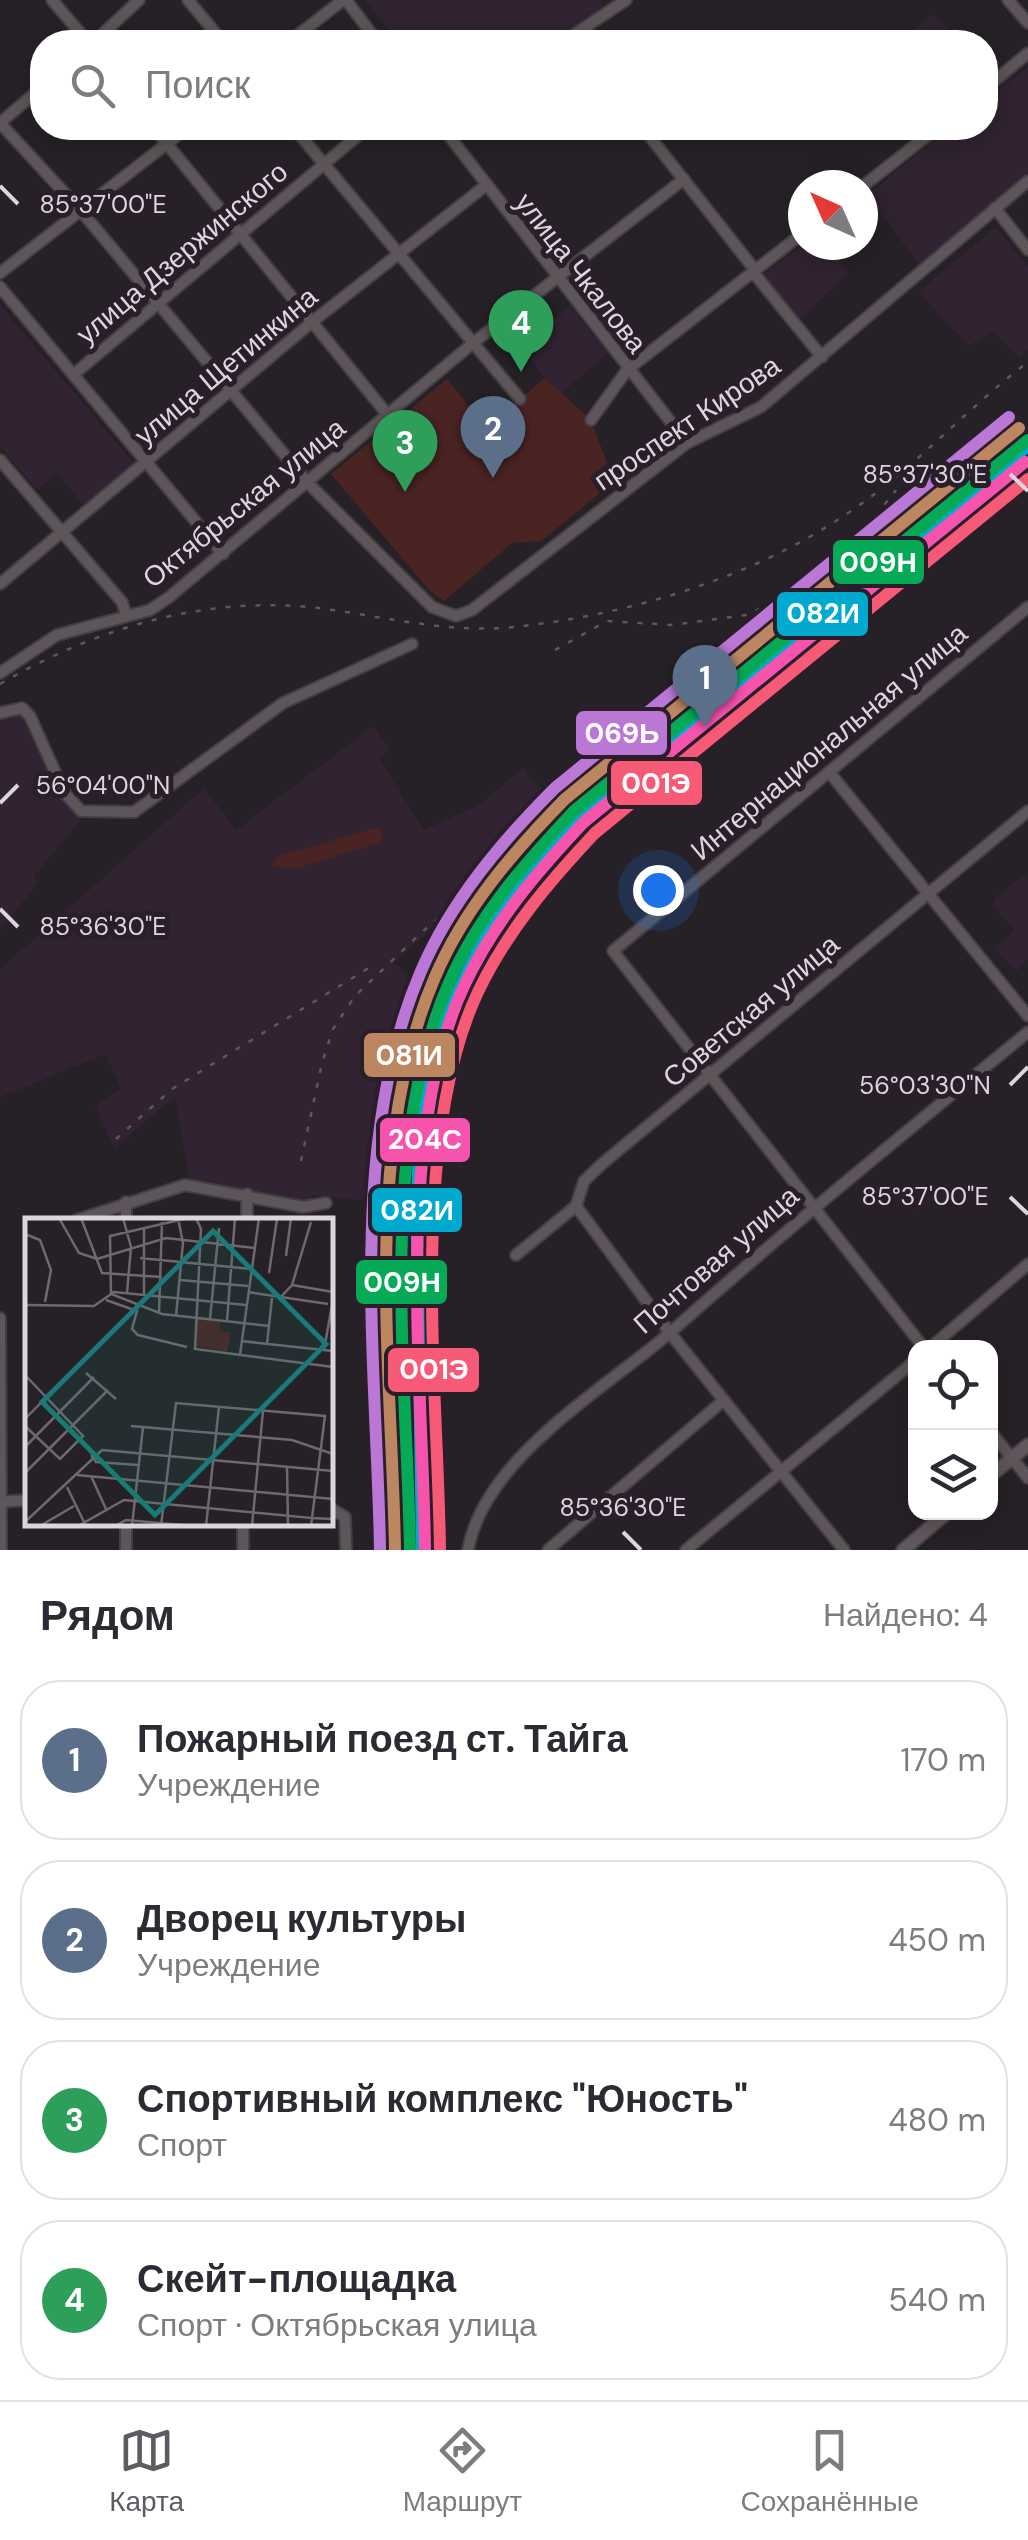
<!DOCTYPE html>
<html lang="ru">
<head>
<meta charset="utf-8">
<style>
  :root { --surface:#fff; --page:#f7f7f7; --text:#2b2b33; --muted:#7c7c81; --line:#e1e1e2; --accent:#5e5b63 }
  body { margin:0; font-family:"DM Sans",sans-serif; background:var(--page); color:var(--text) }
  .controls { position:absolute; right:30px; bottom:30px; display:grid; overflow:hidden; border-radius:20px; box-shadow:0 5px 25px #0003 }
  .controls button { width:90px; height:90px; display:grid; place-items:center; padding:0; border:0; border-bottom:2px solid var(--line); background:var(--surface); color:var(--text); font:50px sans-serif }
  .compass { position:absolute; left:788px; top:170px; width:90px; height:90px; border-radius:50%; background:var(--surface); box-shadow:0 5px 25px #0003; rotate:315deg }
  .you { position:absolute; left:658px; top:890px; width:35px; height:35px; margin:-25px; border:8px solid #fff; border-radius:50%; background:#1a73e8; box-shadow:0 0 0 15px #1a73e833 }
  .badge { display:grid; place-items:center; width:65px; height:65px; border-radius:50%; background:var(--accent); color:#fff; font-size:32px; font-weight:700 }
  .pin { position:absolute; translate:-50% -82px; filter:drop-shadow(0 2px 5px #0008) }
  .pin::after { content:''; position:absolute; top:52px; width:35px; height:30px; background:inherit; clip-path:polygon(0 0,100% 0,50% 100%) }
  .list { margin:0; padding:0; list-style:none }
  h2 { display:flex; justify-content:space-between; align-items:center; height:130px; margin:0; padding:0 40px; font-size:42px }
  h2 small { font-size:32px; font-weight:400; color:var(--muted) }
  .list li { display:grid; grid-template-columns:65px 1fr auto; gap:30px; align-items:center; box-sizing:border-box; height:160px; margin:0 20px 20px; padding:0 20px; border:2px solid var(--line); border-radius:40px }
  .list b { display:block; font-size:38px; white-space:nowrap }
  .list p { margin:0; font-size:32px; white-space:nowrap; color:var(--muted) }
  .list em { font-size:32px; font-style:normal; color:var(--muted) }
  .icon { flex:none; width:55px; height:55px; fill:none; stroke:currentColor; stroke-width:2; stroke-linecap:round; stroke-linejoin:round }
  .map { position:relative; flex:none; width:1028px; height:1550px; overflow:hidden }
  .search { position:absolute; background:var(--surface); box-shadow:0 5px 25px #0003; left:30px; right:30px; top:30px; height:110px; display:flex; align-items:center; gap:25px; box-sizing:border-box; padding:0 35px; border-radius:40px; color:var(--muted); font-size:38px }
  .sheet { height:850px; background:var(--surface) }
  nav { display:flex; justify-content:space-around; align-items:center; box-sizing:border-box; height:140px; border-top:2px solid var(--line); background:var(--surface); font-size:28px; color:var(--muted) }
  nav a { display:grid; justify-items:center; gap:5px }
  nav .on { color:var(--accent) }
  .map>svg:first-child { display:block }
</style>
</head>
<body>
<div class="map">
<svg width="1028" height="1550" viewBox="0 0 1028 1550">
  <rect width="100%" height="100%" fill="#262126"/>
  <g fill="#312331">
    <path d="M365,0H601V8L563,42H397Z"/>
    <path d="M934,13L959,42H899Z"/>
    <path d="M1028,67V173L921,267L867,195L949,128H986V99Z"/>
    <path d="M995,227L1028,266V350L1019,358L993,331L969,346L918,292Z"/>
    <path d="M803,244L855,245L839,259L848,274L798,320L762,276Z"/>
    <path d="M0,305L135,465L86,508L57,473L37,490L0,446Z"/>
    <path d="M570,306L608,353L559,395L520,347Z"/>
    <path d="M18,711L24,714L51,779L80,821L33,877L39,882L0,930V718Z"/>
    <path d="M373,726L389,748L380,760L424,830L477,806L523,768L540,788L546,782L574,811L393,962L421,984L405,1036L378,1194L368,1201L313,1195L312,1201L293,1200L189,1179L175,1096L114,1149L95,1105L121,1089L106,1054L0,1097V969L204,788L236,830Z"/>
    <path d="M1024,875L1028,881V959L1017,971L995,949L1014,930L992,905L996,897Z"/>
  </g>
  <g fill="#4a2423">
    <path d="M545,378L591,420L614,482L541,541L512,543L444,601L430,591L331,474L447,379L486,427Z"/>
    <path d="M375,828L381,830L382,842L294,869L273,866L276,857Z"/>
    <circle cx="916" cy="1196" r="13"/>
  </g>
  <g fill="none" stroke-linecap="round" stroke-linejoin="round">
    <g stroke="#423f42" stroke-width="14">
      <g id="minor">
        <path d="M52,0L88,42"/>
        <path d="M188,0L223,42"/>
        <path d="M346,0L378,42"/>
        <path d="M1008,0L1028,23"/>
        <path d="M94,42L139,0"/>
        <path d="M289,42L343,0"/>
        <path d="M563,42L626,0"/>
        <path d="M986,88L1028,53"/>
        <path d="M0,123L82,212L308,483L432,607L456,616L472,610L687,443L761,407L1028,181"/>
        <path d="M0,123L42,87"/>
        <path d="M154,128L387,414"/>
        <path d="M294,128L520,399"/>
        <path d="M443,128L687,443"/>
        <path d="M643,128L755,270"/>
        <path d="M863,186L937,128"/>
        <path d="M995,208L1028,250"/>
        <path d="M753,272L822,357"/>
        <path d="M0,273L187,128"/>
        <path d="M0,287L223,554"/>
        <path d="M73,375L367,128"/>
        <path d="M591,420L627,370L803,233"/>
        <path d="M0,460L122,602L126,615"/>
        <path d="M0,584L312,322L485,186"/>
        <path d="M0,673L57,635L150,610L168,598L473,343L684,179"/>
        <path d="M0,713L22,708L30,716L64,792L81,811L134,812L283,703L412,644"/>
        <path d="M829,772L1028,1016"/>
        <path d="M576,1206L670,1333L844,1550"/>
        <path d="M77,1220L185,1185L303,1207L326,1203"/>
        <path d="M126,1220V1202"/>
        <path d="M247,1220V1194"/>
        <path d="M516,1255L576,1206L584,1181L603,1163L1028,811"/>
        <path d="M0,1318L1,1550"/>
        <path d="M924,1348L613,951L1028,607"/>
        <path d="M930,1348L1028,1264"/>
        <path d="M990,1431L1028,1478"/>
        <path d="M0,1502L28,1500"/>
        <path d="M330,1508L345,1517L346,1550"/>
        <path d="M126,1522V1550"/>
        <path d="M243,1522V1550"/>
        <path d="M468,1550C484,1458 606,1388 672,1331C788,1228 908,1130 1028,1032"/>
        <path d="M548,1550L724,1400"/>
        <path d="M686,1550L916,1360"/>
      </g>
    </g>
    <g stroke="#423f42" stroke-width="16">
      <g id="major">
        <path d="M990,1476L1028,1445"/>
        <path d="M903,1550L948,1512"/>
      </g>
    </g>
    <use href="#minor" stroke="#5d5559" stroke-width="10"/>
    <use href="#major" stroke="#61575c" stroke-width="12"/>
    <g stroke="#5d585c" stroke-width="2.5" stroke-dasharray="5 10" stroke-linecap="butt">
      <path d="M871,538L896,513"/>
      <path d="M748,636L781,608"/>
      <path d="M555,650L607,621L672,625L746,615L801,591"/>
      <path d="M0,684C96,628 206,595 318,608C382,616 450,634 514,627C628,615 753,578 848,513C914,469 966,409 1028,362"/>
      <path d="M116,1139L172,1089L372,966"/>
      <path d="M301,1161L322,1063L333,1029L355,996L422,932L752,658L816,591L896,490"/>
    </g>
    <g stroke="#291e29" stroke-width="20">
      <path id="rail-1" d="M422,1550C421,1466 420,1382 418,1298C416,1209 413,1120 442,1034C469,951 519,880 577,815L1028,446"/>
    </g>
    <g stroke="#291e29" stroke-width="20">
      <path id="rail-2" d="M425,1550C423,1383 393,1138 464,986C493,923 537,872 584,822L1025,462"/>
    </g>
    <g stroke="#291e29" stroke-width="20">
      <path id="rail-3" d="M410,1550C407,1373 377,1147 449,983C478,916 525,863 574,811L1028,440"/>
    </g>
    <g stroke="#291e29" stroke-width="20">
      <path id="rail-4" d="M395,1550C392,1368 361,1148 435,977C464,909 513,852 565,799L1019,428"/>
    </g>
    <g stroke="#291e29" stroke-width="20">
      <path id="rail-5" d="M440,1550C438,1387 408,1139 478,992C507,931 549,882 595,833L1028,479"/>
    </g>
    <g stroke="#291e29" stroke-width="20">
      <path id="rail-6" d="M380,1550C377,1365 346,1145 421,971C451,901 502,841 555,788L1009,417"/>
    </g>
    <use href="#rail-1" stroke="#00a9ce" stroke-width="12"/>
    <use href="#rail-2" stroke="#f653ac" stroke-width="12"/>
    <use href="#rail-3" stroke="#06aa56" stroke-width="12"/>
    <use href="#rail-4" stroke="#bb8660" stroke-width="12"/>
    <use href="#rail-5" stroke="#f75a77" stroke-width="12"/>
    <use href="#rail-6" stroke="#ba77d6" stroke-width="12"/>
  </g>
  <path fill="none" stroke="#ddd5dd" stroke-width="4" d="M0,186L18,204M1010,474L1028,491M0,803L18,785M0,909L18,927M1010,1085L1028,1067M1010,1197L1028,1214M623,1532L641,1550"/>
  <g text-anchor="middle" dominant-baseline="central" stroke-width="10" stroke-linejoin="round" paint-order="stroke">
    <g font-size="28" fill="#ddd5dd" stroke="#291e29">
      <text transform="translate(182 253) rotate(-40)">улица Дзержинского</text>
      <text transform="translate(581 273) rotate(52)">улица Чкалова</text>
      <text transform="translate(226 366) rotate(-40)">улица Щетинкина</text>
      <text transform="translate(687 423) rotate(-34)">проспект Кирова</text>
      <text transform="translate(244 503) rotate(-39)">Октябрьская улица</text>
      <text transform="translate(829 742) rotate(-40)">Интернациональная улица</text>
      <text transform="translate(751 1011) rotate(-40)">Советская улица</text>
      <text transform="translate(716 1260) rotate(-41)">Почтовая улица</text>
    </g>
  </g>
  <g transform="translate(25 1218)">
    <rect width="308" height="308" fill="#262126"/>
    <path d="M172,101L195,104V113L206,115L202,134L171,128Z" fill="#4a2423"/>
    <path fill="none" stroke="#6f696f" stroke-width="2.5" d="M34,0L54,35L72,41L141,20L230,30M56,0L77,55L137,59M98,0L106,29L102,75M163,0L85,18L86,76L137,96L244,108M171,0L176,11L170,131L308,149M0,16L15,22L26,52L20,84M261,38L266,0M115,40L226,51M244,55L252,1M155,62L223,68M267,67L308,74M223,74L303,86M119,77V9M254,81L267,67L286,4M81,82L112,93L107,111L113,117L162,129M0,87L69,88L89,74L221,87M134,94L137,4M151,98L158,25L153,0M185,101L194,10M202,103L210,0M216,123L308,133M242,126L247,80M299,132L307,87M215,137L234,0M61,155L91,181M0,157L58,218L35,241L0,208M0,201L48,152M106,208L267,222L308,236M0,229L69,159M66,237L71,244L113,247M262,248L263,308M0,255L83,172M52,257L308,281M66,258L81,291M42,269L61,308M0,304L77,232L308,253M15,308L49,288M53,308L99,282L287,300L286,308M90,308L101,302L168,308M107,308L118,209M136,308L151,185L300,198L287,300L308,301M181,308L194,189M227,308L238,193"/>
    <path fill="#197b74" fill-opacity="0.15" stroke="#197b74" stroke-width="5" d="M188,13L301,126L130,297L17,184Z"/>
    <rect width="308" height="308" fill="none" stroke="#ddd5dd" stroke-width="5"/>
  </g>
  <g font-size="25" text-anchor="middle" fill="#ddd5dd" stroke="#291e29" stroke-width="10" stroke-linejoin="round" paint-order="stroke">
    <text x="103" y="213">85°37'00"E</text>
    <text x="925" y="483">85°37'30"E</text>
    <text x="103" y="794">56°04'00"N</text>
    <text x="103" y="935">85°36'30"E</text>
    <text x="925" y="1094">56°03'30"N</text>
    <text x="925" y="1205">85°37'00"E</text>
    <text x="623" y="1516">85°36'30"E</text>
  </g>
  <g stroke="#291e29" stroke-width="4">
    <rect x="831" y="538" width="95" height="48" rx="10" fill="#06aa56"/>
    <rect x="775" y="590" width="95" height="48" rx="10" fill="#00a9ce"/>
    <rect x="574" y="709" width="95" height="48" rx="10" fill="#ba77d6"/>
    <rect x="609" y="759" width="95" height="48" rx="10" fill="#f75a77"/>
    <rect x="362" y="1031" width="95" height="48" rx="10" fill="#bb8660"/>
    <rect x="378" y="1116" width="94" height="48" rx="10" fill="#f653ac"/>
    <rect x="370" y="1186" width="94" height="48" rx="10" fill="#00a9ce"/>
    <rect x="354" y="1258" width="95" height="48" rx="10" fill="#06aa56"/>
    <rect x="386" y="1346" width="95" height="48" rx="10" fill="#f75a77"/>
  </g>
  <g font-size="28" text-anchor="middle" font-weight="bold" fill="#fff">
    <text x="878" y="572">009Н</text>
    <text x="823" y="623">082И</text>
    <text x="622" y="743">069Ь</text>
    <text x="656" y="793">001Э</text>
    <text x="409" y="1065">081И</text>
    <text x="425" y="1149">204С</text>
    <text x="417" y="1220">082И</text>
    <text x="402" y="1292">009Н</text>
    <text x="434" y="1379">001Э</text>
  </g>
</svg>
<div class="controls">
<button><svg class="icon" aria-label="locate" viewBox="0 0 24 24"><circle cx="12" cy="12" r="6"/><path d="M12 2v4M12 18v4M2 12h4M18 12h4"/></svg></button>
<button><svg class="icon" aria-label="layers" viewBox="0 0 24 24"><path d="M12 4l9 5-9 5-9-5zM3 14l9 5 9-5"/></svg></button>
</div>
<svg class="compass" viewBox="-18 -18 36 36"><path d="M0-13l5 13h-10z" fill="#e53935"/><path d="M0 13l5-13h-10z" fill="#7c7c81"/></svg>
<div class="you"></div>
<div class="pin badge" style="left:705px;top:727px;background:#5c6f8a">1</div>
<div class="pin badge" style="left:493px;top:478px;background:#5c6f8a">2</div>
<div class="pin badge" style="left:405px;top:492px;background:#2e9e5b">3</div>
<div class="pin badge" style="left:521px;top:372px;background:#2e9e5b">4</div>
<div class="search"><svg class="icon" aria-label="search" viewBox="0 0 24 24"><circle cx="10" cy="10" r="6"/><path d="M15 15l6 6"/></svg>Поиск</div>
</div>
<section class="sheet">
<h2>Рядом<small>Найдено: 4</small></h2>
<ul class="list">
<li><span class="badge" style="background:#5c6f8a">1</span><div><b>Пожарный поезд ст. Тайга</b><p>Учреждение</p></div><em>170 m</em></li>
<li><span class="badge" style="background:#5c6f8a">2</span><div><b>Дворец культуры</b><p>Учреждение</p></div><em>450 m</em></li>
<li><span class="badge" style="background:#2e9e5b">3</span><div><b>Спортивный комплекс &quot;Юность&quot;</b><p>Спорт</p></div><em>480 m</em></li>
<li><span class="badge" style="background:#2e9e5b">4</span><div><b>Скейт-площадка</b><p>Спорт · Октябрьская улица</p></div><em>540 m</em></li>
</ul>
</section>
<nav>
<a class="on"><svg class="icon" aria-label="map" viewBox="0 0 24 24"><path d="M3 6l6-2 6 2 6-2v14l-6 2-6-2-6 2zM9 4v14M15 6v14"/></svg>Карта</a>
<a><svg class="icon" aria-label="directions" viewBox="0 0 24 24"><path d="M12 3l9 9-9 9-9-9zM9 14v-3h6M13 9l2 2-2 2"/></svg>Маршрут</a>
<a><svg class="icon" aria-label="saved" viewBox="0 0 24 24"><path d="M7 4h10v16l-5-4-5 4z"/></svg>Сохранённые</a>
</nav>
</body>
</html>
